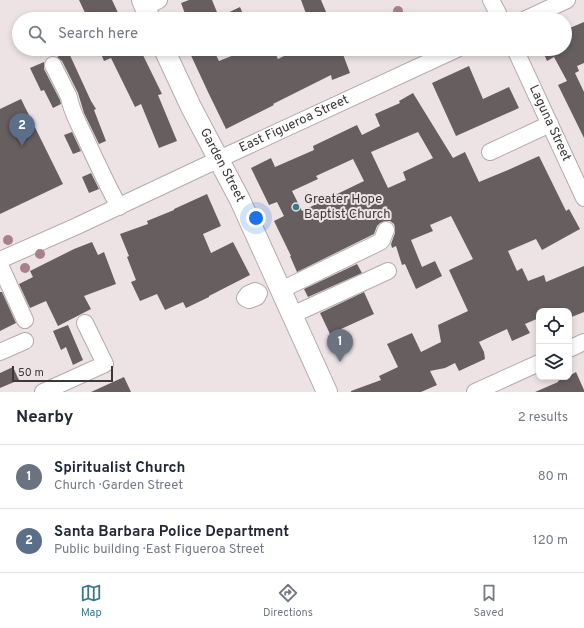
<!DOCTYPE html>
<html lang="en">
<head>
<meta charset="utf-8">
<style>
  :root { --surface:#fff; --page:#f6f6f7; --text:#1f2937; --muted:#747a83; --line:#e0e1e3; --accent:#377a8b }
  body { margin:0; font-family:Overpass,sans-serif; background:var(--page); color:var(--text) }
  .controls { position:absolute; right:12px; bottom:12px; display:grid; overflow:hidden; border-radius:8px; box-shadow:0 2px 6px #0003 }
  .controls button { width:36px; height:36px; display:grid; place-items:center; padding:0; border:0; border-bottom:1px solid var(--line); background:var(--surface); color:var(--text); font:20px sans-serif }
  .scale { position:absolute; left:12px; bottom:10px; width:101px; box-sizing:border-box; padding-left:4px; border:2px solid #3c3839; border-top:0; font-size:11px; line-height:14px; white-space:nowrap; color:#3c3839; -webkit-text-stroke:3px #ede3e5; paint-order:stroke }
  .you { position:absolute; left:256px; top:218px; width:14px; height:14px; margin:-10px; border:3px solid #fff; border-radius:50%; background:#1a73e8; box-shadow:0 0 0 6px #1a73e833 }
  .badge { display:grid; place-items:center; width:26px; height:26px; border-radius:50%; background:var(--accent); color:#fff; font-size:13px; font-weight:700 }
  .pin { position:absolute; translate:-50% -33px; filter:drop-shadow(0 1px 2px #0008) }
  .pin::after { content:''; position:absolute; top:21px; width:14px; height:12px; background:inherit; clip-path:polygon(0 0,100% 0,50% 100%) }
  .list { margin:0; padding:0; list-style:none }
  h2 { display:flex; justify-content:space-between; align-items:center; height:52px; margin:0; padding:0 16px; font-size:17px }
  h2 small { font-size:13px; font-weight:400; color:var(--muted) }
  .list li { display:grid; grid-template-columns:26px 1fr auto; gap:12px; align-items:center; box-sizing:border-box; height:64px; padding:0 16px; border-top:1px solid var(--line) }
  .list b { display:block; font-size:15px; white-space:nowrap }
  .list p { margin:0; font-size:13px; white-space:nowrap; color:var(--muted) }
  .list em { font-size:13px; font-style:normal; color:var(--muted) }
  .icon { flex:none; width:22px; height:22px; fill:none; stroke:currentColor; stroke-width:2; stroke-linecap:round; stroke-linejoin:round }
  .map { position:relative; flex:none; width:584px; height:392px; overflow:hidden }
  .search { position:absolute; background:var(--surface); box-shadow:0 2px 6px #0003; left:12px; right:12px; top:12px; height:44px; display:flex; align-items:center; gap:10px; box-sizing:border-box; padding:0 14px; border-radius:22px; color:var(--muted); font-size:15px }
  .sheet { height:180px; background:var(--surface) }
  nav { display:flex; justify-content:space-around; align-items:center; box-sizing:border-box; height:56px; border-top:1px solid var(--line); background:var(--surface); font-size:11px; color:var(--muted) }
  nav a { display:grid; justify-items:center; gap:2px }
  nav .on { color:var(--accent) }
  .map>svg:first-child { display:block }
</style>
</head>
<body>
<div class="map">
<svg width="584" height="392" viewBox="0 0 584 392">
  <rect width="100%" height="100%" fill="#ede3e5"/>
  <g fill="#675e60" fill-rule="evenodd">
    <path d="M79,0H112L121,19H88Z"/>
    <path d="M189,0H212L219,17L240,7L245,19H187L181,3Z"/>
    <path d="M301,0H321L329,19H308Z"/>
    <path d="M584,22V63L577,66L579,71L575,73L584,92V138L558,85L567,81L554,57L547,61L542,49H565V30Z"/>
    <path d="M99,49H140L162,94L158,95L177,141L159,148L141,104L135,107L111,58L104,61Z"/>
    <path d="M188,49H213L219,61L239,53L237,49H273L278,59L298,49H341L350,73L332,80L331,75L273,104L274,105L226,129L208,92Z"/>
    <path d="M68,51L91,101L96,109L94,110L106,141L99,144L84,113L78,93L62,61L57,57Z"/>
    <path d="M44,62V69L60,100L61,104L53,108L44,90L41,91L30,68Z"/>
    <path d="M469,66L483,99L509,87L519,108L456,136L432,83Z"/>
    <path d="M413,93L453,158L465,152L479,182L508,170L539,156L566,211L569,209L580,229L542,250L536,239L508,251L517,271L522,268L528,281L544,275L546,282L584,266V312L569,318V311H566L565,308L557,311H539V318L525,324L530,333L512,341L507,329L479,342L484,352L485,359L459,371L455,363L445,368L430,371L437,385L421,392H351V391L381,380L379,376L398,367L387,344L412,333L421,352L441,342L438,325L468,311L449,270L473,259L451,216L430,225L433,231L411,240L422,267L435,261L442,276L416,289L405,264L402,265L396,246L392,248L391,244L395,233V228L394,224L390,221H385L380,223L377,226L374,234L297,272L290,256H291L274,221L284,216L277,202L269,205L251,168L271,158L275,167L314,150L313,146L357,125L362,135L380,126L375,114L400,103L399,101ZM418,132L433,158L403,172L406,180L388,188L371,152ZM353,159L364,181L302,211L292,191L318,179L316,176Z"/>
    <path d="M21,99L63,184L0,214V109Z"/>
    <path d="M72,132L81,151L73,154L64,135Z"/>
    <path d="M91,173L99,189L89,193L82,177Z"/>
    <path d="M207,194L221,226L203,234L211,253L233,242L250,275L209,296V297L186,308L183,302L165,310L157,294L140,301L131,282L136,280L127,257L129,256L120,234L148,224L147,221L174,210V209Z"/>
    <path d="M92,242L98,255L104,252L116,284L84,296L91,309L58,326L46,301L30,308L19,284L33,277L30,271L74,249Z"/>
    <path d="M357,264L362,273L308,297L304,289Z"/>
    <path d="M0,292H2L16,323L0,331Z"/>
    <path d="M364,292L374,314L330,334L320,313Z"/>
    <path d="M68,325L83,360L73,365L66,347L61,350L53,331Z"/>
    <path d="M13,367L19,380L0,388V373Z"/>
    <path d="M576,372L584,390V392H535L558,382V381L566,377H569V376Z"/>
    <path d="M124,377L131,392H91Z"/>
  </g>
  <g fill="none" stroke-linecap="round" stroke-linejoin="round">
    <g stroke="#b3aaab" stroke-width="18">
      <g id="minor">
        <path d="M491,0L501,19"/>
        <path d="M145,7L159,0"/>
        <path d="M526,19L567,0"/>
        <path id="s1" d="M515,49L584,198"/>
        <path d="M53,65L69,97C71,110 78,123 84,135C95,159 106,183 119,207"/>
        <path d="M490,152L550,124"/>
        <path id="s2" d="M0,260L77,226L230,154L457,49"/>
        <path d="M0,265L25,320"/>
        <path d="M281,290L380,242L382,240L386,230"/>
        <path d="M255,291L259,293L257,297L249,300L245,298L248,294Z"/>
        <path d="M292,315L388,271"/>
        <path d="M569,349L584,342"/>
        <path d="M0,352L25,341"/>
        <path d="M43,392L105,364L85,323"/>
        <path d="M475,392L539,363"/>
      </g>
    </g>
    <g stroke="#b3aaab" stroke-width="22">
      <g id="major">
        <path d="M142,0L150,19"/>
        <path id="s3" d="M164,49L191,107L240,200L327,392"/>
      </g>
    </g>
    <use href="#minor" stroke="#fff" stroke-width="16"/>
    <use href="#major" stroke="#fff" stroke-width="20"/>
  </g>
  <g fill="#a97f8a">
    <circle cx="398" cy="11" r="5"/>
    <circle cx="8" cy="240" r="5"/>
    <circle cx="40" cy="254" r="5"/>
    <circle cx="25" cy="268" r="5"/>
  </g>
  <circle fill="#377a8b" stroke="#ede3e5" stroke-width="1.5" cx="296" cy="207" r="4"/>
  <g text-anchor="middle" dominant-baseline="central" stroke-width="4" stroke-linejoin="round" paint-order="stroke">
    <g font-size="13" fill="#3c3839" stroke="#ede3e5">
      <text stroke="none"><textPath href="#s1" startOffset="82">Laguna Street</textPath></text>
      <text stroke="none"><textPath href="#s2" startOffset="324">East Figueroa Street</textPath></text>
      <text stroke="none"><textPath href="#s3" startOffset="130">Garden Street</textPath></text>
    </g>
    <g font-size="13" fill="#3c3839" stroke="#ede3e5" text-anchor="start">
      <text x="304" y="200">Greater Hope<tspan x="304" dy="15">Baptist Church</tspan></text>
    </g>
  </g>
</svg>
<div class="controls">
<button><svg class="icon" aria-label="locate" viewBox="0 0 24 24"><circle cx="12" cy="12" r="6"/><path d="M12 2v4M12 18v4M2 12h4M18 12h4"/></svg></button>
<button><svg class="icon" aria-label="layers" viewBox="0 0 24 24"><path d="M12 4l9 5-9 5-9-5zM3 14l9 5 9-5"/></svg></button>
</div>
<div class="scale">50 m</div>
<div class="you"></div>
<div class="pin badge" style="left:340px;top:362px;background:#6b7280">1</div>
<div class="pin badge" style="left:22px;top:146px;background:#5c6f8a">2</div>
<div class="search"><svg class="icon" aria-label="search" viewBox="0 0 24 24"><circle cx="10" cy="10" r="6"/><path d="M15 15l6 6"/></svg>Search here</div>
</div>
<section class="sheet">
<h2>Nearby<small>2 results</small></h2>
<ul class="list">
<li><span class="badge" style="background:#6b7280">1</span><div><b>Spiritualist Church</b><p>Church · Garden Street</p></div><em>80 m</em></li>
<li><span class="badge" style="background:#5c6f8a">2</span><div><b>Santa Barbara Police Department</b><p>Public building · East Figueroa Street</p></div><em>120 m</em></li>
</ul>
</section>
<nav>
<a class="on"><svg class="icon" aria-label="map" viewBox="0 0 24 24"><path d="M3 6l6-2 6 2 6-2v14l-6 2-6-2-6 2zM9 4v14M15 6v14"/></svg>Map</a>
<a><svg class="icon" aria-label="directions" viewBox="0 0 24 24"><path d="M12 3l9 9-9 9-9-9zM9 14v-3h6M13 9l2 2-2 2"/></svg>Directions</a>
<a><svg class="icon" aria-label="saved" viewBox="0 0 24 24"><path d="M7 4h10v16l-5-4-5 4z"/></svg>Saved</a>
</nav>
</body>
</html>
